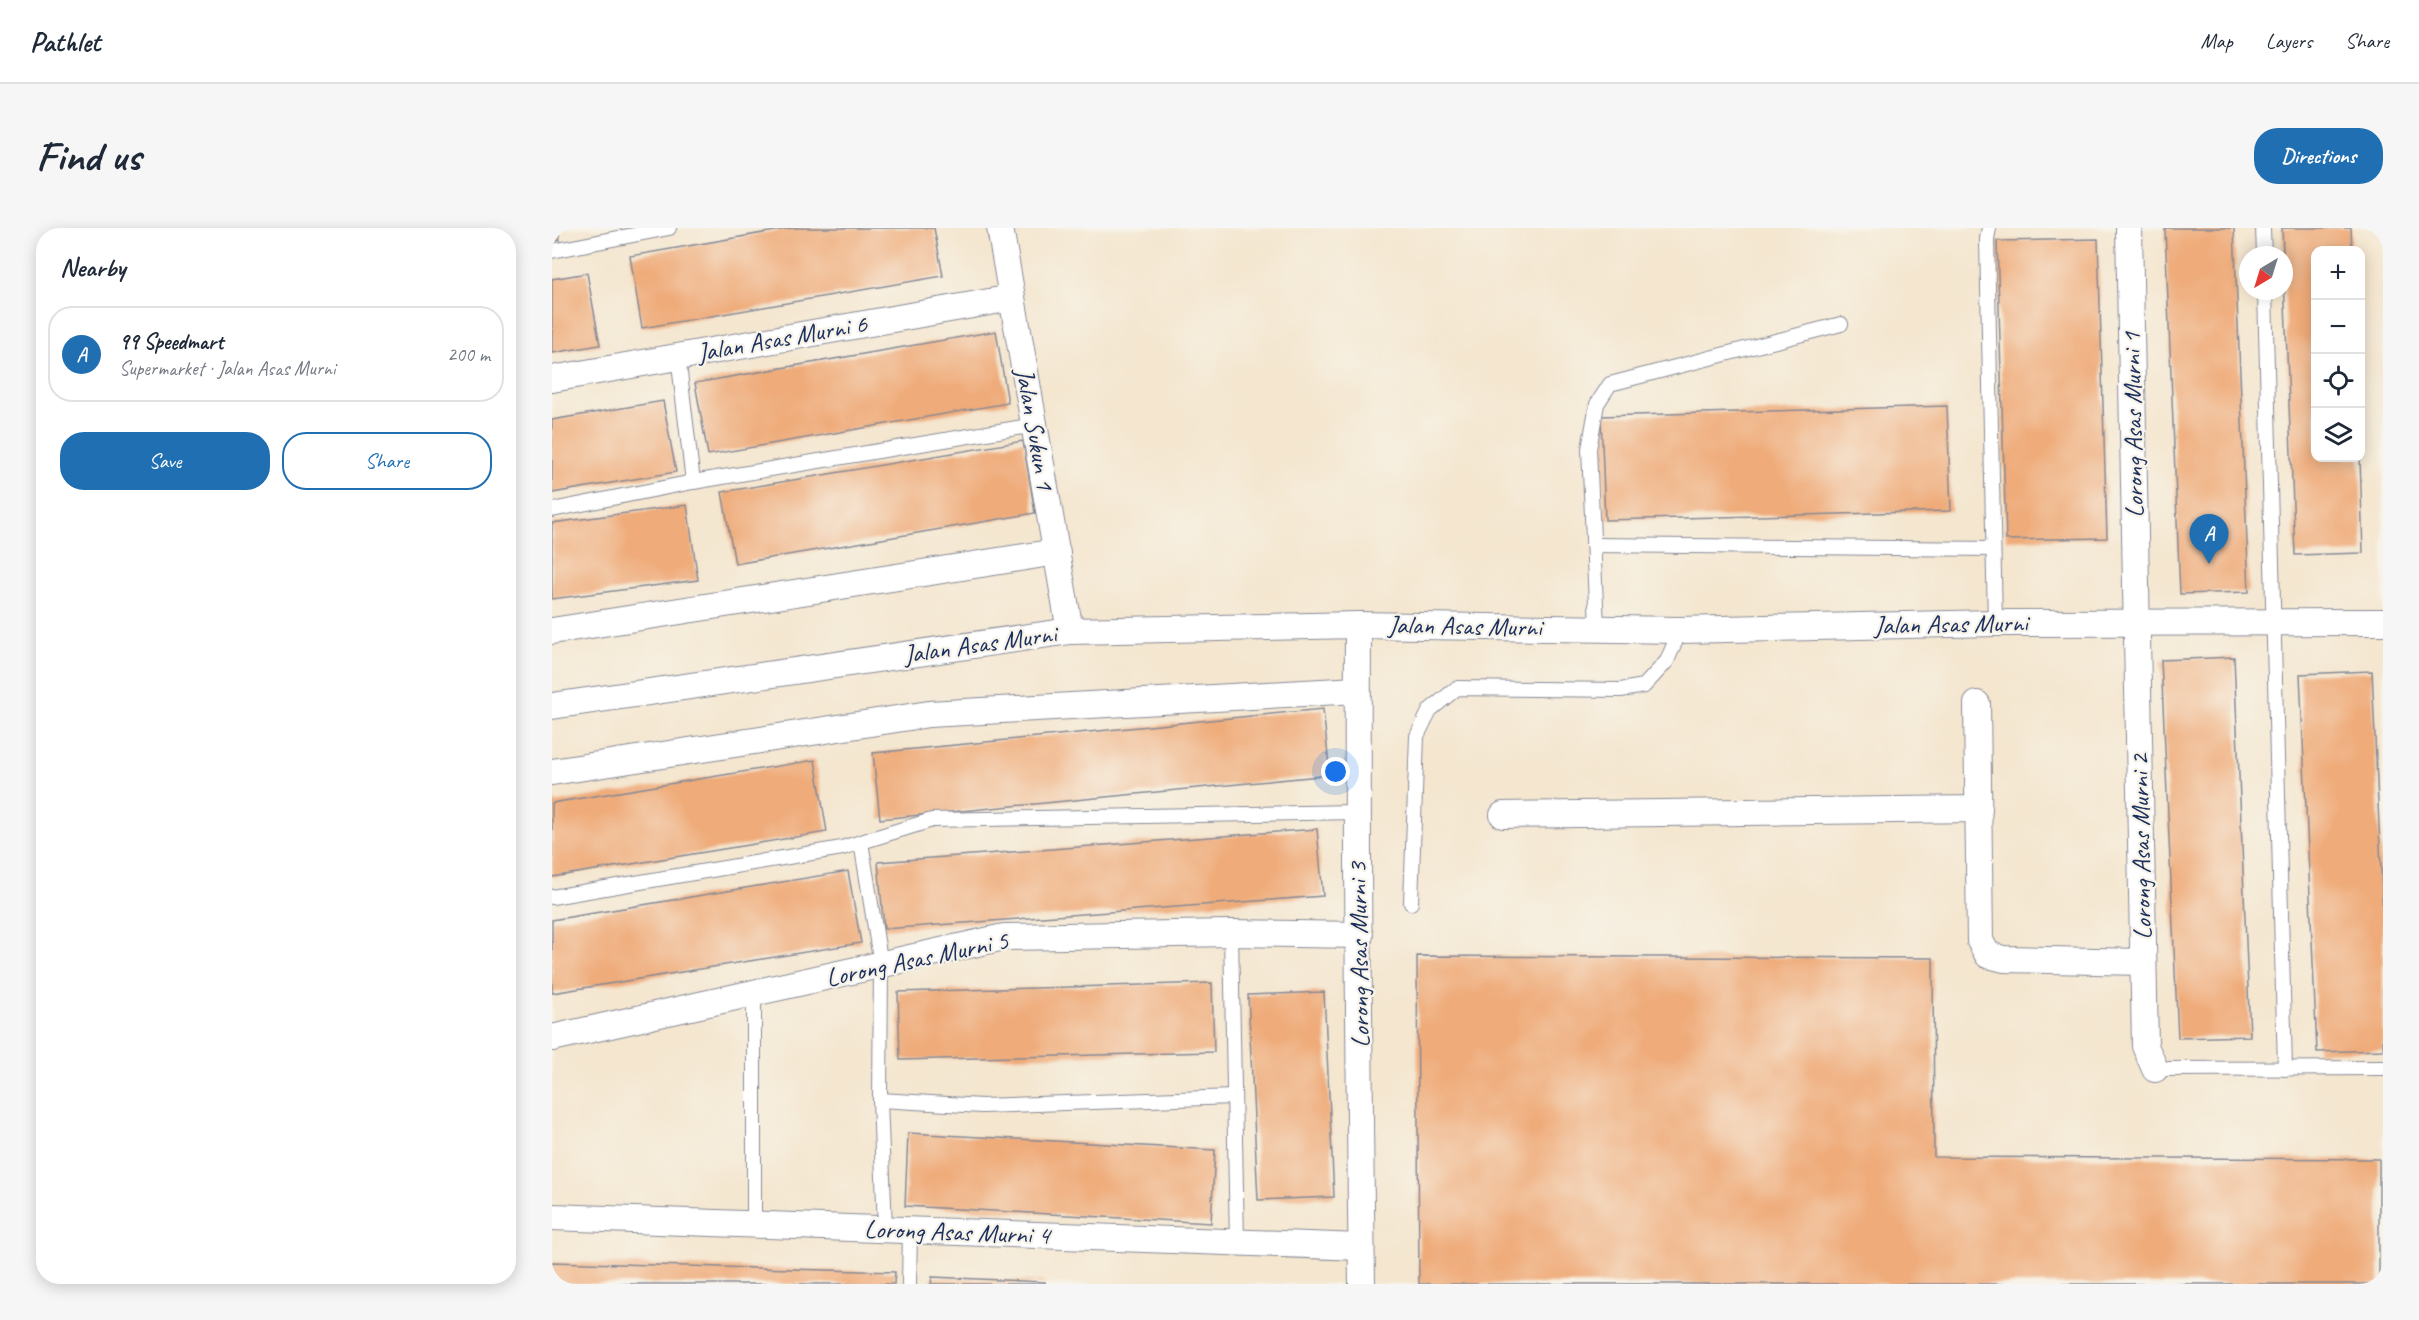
<!DOCTYPE html>
<html lang="en">
<head>
<meta charset="utf-8">
<style>
  :root { --surface:#fff; --page:#f6f6f7; --text:#1f2937; --muted:#747a83; --line:#e0e1e3; --accent:#1f6fb2 }
  body { margin:0; font-family:Caveat,sans-serif; background:var(--page); color:var(--text) }
  .controls { position:absolute; right:18px; top:18px; display:grid; overflow:hidden; border-radius:12px; box-shadow:0 3px 15px #0003 }
  .controls button { width:54px; height:54px; display:grid; place-items:center; padding:0; border:0; border-bottom:2px solid var(--line); background:var(--surface); color:var(--text); font:30px sans-serif }
  .compass { position:absolute; left:1687px; top:18px; width:54px; height:54px; border-radius:50%; background:var(--surface); box-shadow:0 3px 15px #0003; rotate:218deg }
  .you { position:absolute; left:784px; top:544px; width:21px; height:21px; margin:-15px; border:4px solid #fff; border-radius:50%; background:#1a73e8; box-shadow:0 0 0 9px #1a73e833 }
  .badge { display:grid; place-items:center; width:39px; height:39px; border-radius:50%; background:var(--accent); color:#fff; font-size:20px; font-weight:700 }
  .pin { position:absolute; translate:-50% -50px; filter:drop-shadow(0 2px 3px #0008) }
  .pin::after { content:''; position:absolute; top:32px; width:21px; height:18px; background:inherit; clip-path:polygon(0 0,100% 0,50% 100%) }
  .list { margin:0; padding:0; list-style:none }
  h2 { display:flex; justify-content:space-between; align-items:center; height:78px; margin:0; padding:0 24px; font-size:26px }
  h2 small { font-size:20px; font-weight:400; color:var(--muted) }
  .list li { display:grid; grid-template-columns:39px 1fr auto; gap:18px; align-items:center; box-sizing:border-box; height:96px; margin:0 12px 12px; padding:0 12px; border:2px solid var(--line); border-radius:24px }
  .list b { display:block; font-size:22px; white-space:nowrap }
  .list p { margin:0; font-size:20px; white-space:nowrap; color:var(--muted) }
  .list em { font-size:20px; font-style:normal; color:var(--muted) }
  .actions { display:flex; gap:12px; padding:18px 24px }
  .actions a { flex:1; padding:14px 0; border:2px solid var(--accent); border-radius:24px; text-align:center; font-size:21px; color:var(--accent) }
  .actions .main { background:var(--accent); color:#fff }
  .icon { flex:none; width:33px; height:33px; fill:none; stroke:currentColor; stroke-width:2; stroke-linecap:round; stroke-linejoin:round }
  .map { position:relative; flex:none; width:1831px; height:1056px; overflow:hidden; border-radius:24px }
  header { display:flex; align-items:center; gap:36px; box-sizing:border-box; height:84px; padding:0 30px; background:var(--surface); border-bottom:2px solid var(--line) }
  header strong { font-size:28px }
  nav { display:flex; gap:33px; margin-inline-start:auto; font-size:21px }
  .intro { display:flex; align-items:center; justify-content:space-between; box-sizing:border-box; height:144px; padding:0 36px }
  h1 { margin:0; font-size:42px }
  .button { padding:15px 27px; border-radius:24px; background:var(--accent); color:#fff; font-size:21px; font-weight:700 }
  main { display:flex; gap:36px; padding:0 36px }
  aside { flex:1; background:var(--surface); border-radius:24px; box-shadow:0 3px 15px #0003 }
  .map>svg:first-child { display:block }
</style>
</head>
<body>
<header>
<strong>Pathlet</strong>
<nav><a>Map</a><a>Layers</a><a>Share</a></nav>
</header>
<div class="intro"><h1>Find us</h1><a class="button">Directions</a></div>
<main>
<aside>
<h2>Nearby<small></small></h2>
<ul class="list">
<li><span class="badge">A</span><div><b>99 Speedmart</b><p>Supermarket · Jalan Asas Murni</p></div><em>200 m</em></li>
</ul>
<div class="actions"><a class="main">Save</a><a>Share</a></div>
</aside>
<div class="map">
<svg width="1831" height="1056" viewBox="0 0 1831 1056">
  <rect width="100%" height="100%" fill="#f7f3e8"/>
  <filter id="ink" filterUnits="userSpaceOnUse"><feTurbulence type="fractalNoise" baseFrequency=".0167" numOctaves="2"/><feDisplacementMap in="SourceGraphic" scale="12" xChannelSelector="R" yChannelSelector="G"/><feConvolveMatrix kernelMatrix="1 2 1 2 8 2 1 2 1" color-interpolation-filters="sRGB"/></filter>
  <filter id="wash" filterUnits="userSpaceOnUse"><feTurbulence type="fractalNoise" baseFrequency=".008" numOctaves="4" result="noise"/><feDisplacementMap in="SourceGraphic" scale="24" xChannelSelector="R" yChannelSelector="G"/><feGaussianBlur stdDeviation="1.35" result="paint"/><feColorMatrix in="noise" values="0 0 0 0 0 0 0 0 0 0 0 0 0 0 0 0 0 1.4 0 .05"/><feComposite in="paint" operator="in"/></filter>
  <g filter="url(#wash)">
    <rect width="100%" height="100%" fill="#f4e6cf"/>
    <g id="blocks">
      <g fill="#efab79">
        <path d="M0,0H6L8,12L0,13Z"/>
        <path d="M240,0H382L391,48L90,100L78,28Z"/>
        <path d="M1613,0H1682L1697,364L1628,366Z"/>
        <path d="M1730,0H1799L1800,22H1764V230H1808L1811,325L1743,327Z"/>
        <path d="M1546,11L1555,310L1454,312L1445,13Z"/>
        <path d="M35,45L48,117L0,125V51Z"/>
        <path d="M444,103L456,175L156,227L143,155Z"/>
        <path d="M111,173L124,244L0,265V192Z"/>
        <path d="M1395,178L1399,283L1053,292L1049,188Z"/>
        <path d="M471,213L483,285L183,336L170,264Z"/>
        <path d="M135,277L146,352L0,371V295Z"/>
        <path d="M1682,429L1698,808L1626,810L1609,432Z"/>
        <path d="M1820,443L1831,685V822L1765,824L1748,446Z"/>
        <path d="M771,481L778,547L328,591L321,525Z"/>
        <path d="M263,532L275,604L0,649V575Z"/>
        <path d="M765,601L771,668L332,701L326,634Z"/>
        <path d="M296,643L309,715L0,765V692Z"/>
        <path d="M865,728L1381,730L1382,929L1827,931V1056H867Z"/>
        <path d="M660,755L662,824L348,832L346,764Z"/>
        <path d="M772,764L782,969L706,972L696,767Z"/>
        <path d="M356,905L663,922L659,995L353,978Z"/>
        <path d="M0,1034L343,1044L342,1056H0Z"/>
        <path d="M380,1049L493,1054V1056H379Z"/>
      </g>
    </g>
  </g>
  <g filter="url(#ink)">
    <use href="#blocks" fill-opacity="0" stroke="#888a96" stroke-width="1.5"/>
    <g fill="none" stroke-linecap="round" stroke-linejoin="round">
      <g stroke="#888a96" stroke-width="16">
        <g id="service">
          <path d="M1437,0L1435,11L1443,395"/>
          <path d="M1711,0L1712,27"/>
          <path d="M0,23L117,0"/>
          <path d="M1713,63L1733,841"/>
          <path d="M126,128L141,254"/>
          <path d="M0,282L141,254L483,197"/>
          <path d="M1041,317L1441,321"/>
          <path d="M1045,399L1037,221L1045,176L1058,156L1289,96"/>
          <path d="M309,614L329,737L328,872L333,1001"/>
          <path d="M0,669L290,620L380,592L804,584"/>
          <path d="M859,675L865,508L878,482L905,460L1069,462L1092,458L1115,433L1128,402"/>
          <path d="M679,705L685,1014"/>
          <path d="M1603,841L1831,840"/>
          <path d="M328,872L430,878L682,869"/>
          <path d="M202,997V766"/>
          <path d="M357,1056L358,1003"/>
        </g>
      </g>
      <g stroke="#888a96" stroke-width="28">
        <g id="minor">
          <path d="M448,0L518,403"/>
          <path d="M1577,0L1593,818L1603,841"/>
          <path d="M0,151L460,70"/>
          <path d="M806,397C805,617 807,836 810,1056"/>
          <path d="M0,403L505,324"/>
          <path d="M1425,476L1428,713L1436,727L1452,731L1591,734"/>
          <path d="M0,478L518,403L806,397L1128,402L1443,395L1831,394"/>
          <path d="M0,544L377,486L805,462"/>
          <path d="M951,587L1427,581"/>
          <path d="M0,810L452,709L679,705L808,707"/>
          <path d="M0,989L809,1019"/>
        </g>
      </g>
      <use href="#service" stroke="#fff" stroke-width="14"/>
      <use href="#minor" stroke="#fff" stroke-width="26"/>
    </g>
  </g>
  <g text-anchor="middle" dominant-baseline="central" stroke-width="4.5" stroke-linejoin="round" paint-order="stroke">
    <g font-size="26" fill="#1b2f5e" stroke="#f7f3e8">
      <text transform="translate(230 110) rotate(-10)">Jalan Asas Murni 6</text>
      <text transform="translate(1581 197) rotate(-91)">Lorong Asas Murni 1</text>
      <text transform="translate(483 201) rotate(80)">Jalan Sukun 1</text>
      <text transform="translate(1399 396) rotate(-1)">Jalan Asas Murni</text>
      <text transform="translate(913 398) rotate(1)">Jalan Asas Murni</text>
      <text transform="translate(428 416) rotate(-8)">Jalan Asas Murni</text>
      <text transform="translate(1589 619) rotate(-91)">Lorong Asas Murni 2</text>
      <text transform="translate(807 727) rotate(-91)">Lorong Asas Murni 3</text>
      <text transform="translate(365 731) rotate(-12)">Lorong Asas Murni 5</text>
      <text transform="translate(405 1004) rotate(2)">Lorong Asas Murni 4</text>
    </g>
  </g>
</svg>
<div class="controls">
<button>+</button>
<button>−</button>
<button><svg class="icon" aria-label="locate" viewBox="0 0 24 24"><circle cx="12" cy="12" r="6"/><path d="M12 2v4M12 18v4M2 12h4M18 12h4"/></svg></button>
<button><svg class="icon" aria-label="layers" viewBox="0 0 24 24"><path d="M12 4l9 5-9 5-9-5zM3 14l9 5 9-5"/></svg></button>
</div>
<svg class="compass" viewBox="-18 -18 36 36"><path d="M0-13l5 13h-10z" fill="#e53935"/><path d="M0 13l5-13h-10z" fill="#747a83"/></svg>
<div class="you"></div>
<div class="pin badge" style="left:1657px;top:336px">A</div>
</div>
</main>
</body>
</html>
